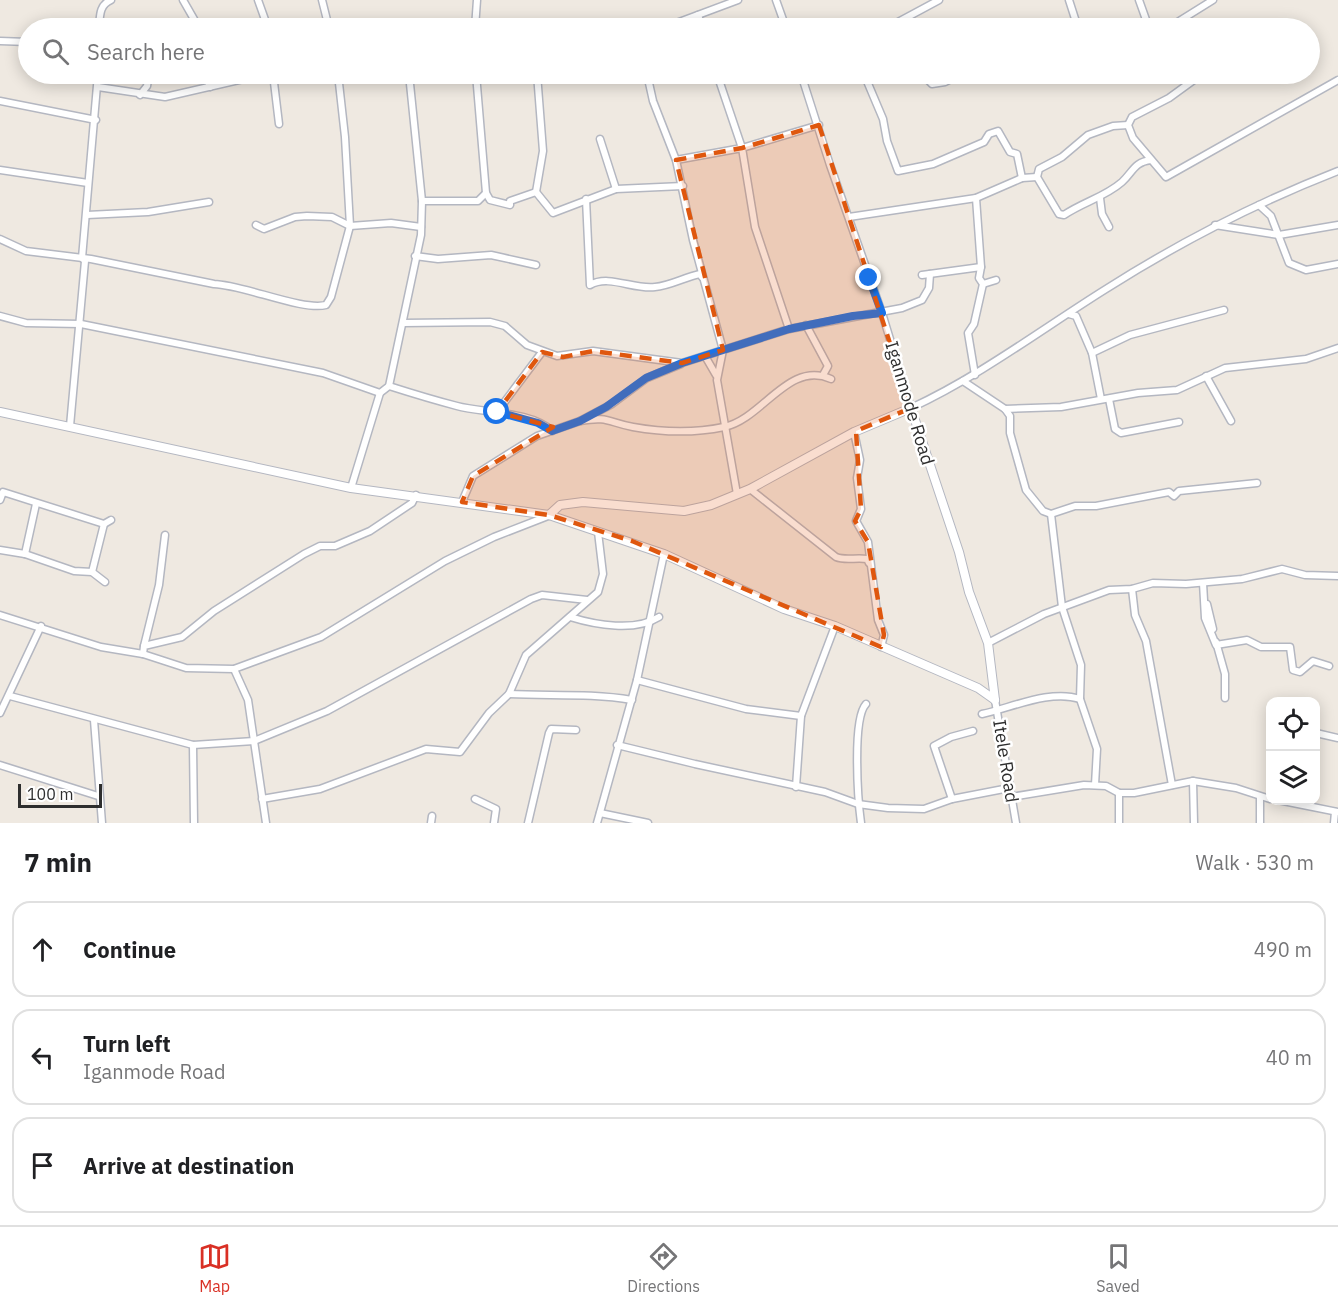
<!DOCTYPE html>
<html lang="en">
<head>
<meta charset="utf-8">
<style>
  :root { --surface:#fff; --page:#f2f2f2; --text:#202124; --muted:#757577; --line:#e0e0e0; --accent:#d93025 }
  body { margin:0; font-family:"IBM Plex Sans",sans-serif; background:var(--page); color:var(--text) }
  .controls { position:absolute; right:18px; bottom:18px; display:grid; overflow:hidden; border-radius:12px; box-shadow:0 3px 15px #0003 }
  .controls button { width:54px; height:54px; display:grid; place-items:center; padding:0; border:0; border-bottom:2px solid var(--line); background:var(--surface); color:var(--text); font:30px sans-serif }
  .scale { position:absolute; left:18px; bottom:15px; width:84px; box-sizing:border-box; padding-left:6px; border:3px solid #2e2e2e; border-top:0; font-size:16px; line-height:21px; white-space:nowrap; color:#2e2e2e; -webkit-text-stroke:4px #fff; paint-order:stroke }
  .stop { position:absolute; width:18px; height:18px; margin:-14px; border:4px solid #1a73e8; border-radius:50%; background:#fff }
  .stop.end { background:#1a73e8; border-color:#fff; box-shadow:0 2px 6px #0008 }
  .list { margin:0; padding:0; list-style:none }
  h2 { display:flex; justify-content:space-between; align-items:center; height:78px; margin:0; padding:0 24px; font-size:26px }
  h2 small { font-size:20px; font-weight:400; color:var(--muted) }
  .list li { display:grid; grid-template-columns:39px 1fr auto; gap:18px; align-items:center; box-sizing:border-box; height:96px; margin:0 12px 12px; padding:0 12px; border:2px solid var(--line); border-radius:18px }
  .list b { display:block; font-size:22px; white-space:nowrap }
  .list p { margin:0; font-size:20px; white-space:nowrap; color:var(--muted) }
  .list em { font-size:20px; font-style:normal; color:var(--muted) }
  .icon { flex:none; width:33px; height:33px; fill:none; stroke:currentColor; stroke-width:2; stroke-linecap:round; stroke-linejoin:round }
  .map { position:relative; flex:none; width:1338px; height:823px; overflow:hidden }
  .search { position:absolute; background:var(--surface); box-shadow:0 3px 15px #0003; left:18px; right:18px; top:18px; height:66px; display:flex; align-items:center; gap:15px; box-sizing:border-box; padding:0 21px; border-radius:33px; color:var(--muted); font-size:22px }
  .sheet { height:402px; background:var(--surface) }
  nav { display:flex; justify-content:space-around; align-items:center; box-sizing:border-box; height:84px; border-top:2px solid var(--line); background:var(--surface); font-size:16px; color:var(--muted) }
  nav a { display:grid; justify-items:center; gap:3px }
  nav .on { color:var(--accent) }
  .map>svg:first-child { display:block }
</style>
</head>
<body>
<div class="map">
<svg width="1338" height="823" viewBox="0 0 1338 823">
  <rect width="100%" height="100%" fill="#efe9e1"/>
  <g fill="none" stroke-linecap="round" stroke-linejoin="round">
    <g stroke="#b4b7c1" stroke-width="9">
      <g id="minor">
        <path d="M183,0L199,28"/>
        <path d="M258,0L268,28"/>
        <path d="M322,0L329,28"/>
        <path d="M776,0L786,28"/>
        <path d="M1069,0L1078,28"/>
        <path d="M1139,0L1149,28"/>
        <path d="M698,15L702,28"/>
        <path d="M403,27V28"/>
        <path d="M99,28C100,16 99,5 111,0"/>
        <path d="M475,28L477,0"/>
        <path d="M663,28L738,0"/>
        <path d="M887,28L939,0"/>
        <path d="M1168,28L1213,0"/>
        <path d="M0,41L28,42"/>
        <path d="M205,74L210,87"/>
        <path d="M273,74L279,124"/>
        <path d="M476,74L486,193L490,200L510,205V201L536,192"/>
        <path d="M647,74L653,101L676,160L693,240L723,350L717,380L737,494"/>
        <path d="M717,74L742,148L755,227L789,329"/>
        <path d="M801,74L830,165L882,313L911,408C980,376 1042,329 1106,289C1180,242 1256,203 1338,171"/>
        <path d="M864,74L883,119L887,141L898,171L933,164L984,142L989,134L998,131L1010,152L1017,154L1022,178"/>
        <path d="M922,74L932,84L945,82L961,74"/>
        <path d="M1202,74L1169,98L1132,117L1128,125L1133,138L1166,177L1338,80"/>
        <path d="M98,87L165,97L265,74"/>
        <path d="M140,95L147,86L149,74"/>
        <path d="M0,101L96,120"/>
        <path d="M1128,125L1113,126L1088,135L1062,157L1039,169L1037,177L1059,214L1064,215C1083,202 1105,197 1122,182C1133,172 1134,162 1151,160"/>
        <path d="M600,139L616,189"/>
        <path d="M676,160L742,148L819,125"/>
        <path d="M0,170L88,183"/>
        <path d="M536,192L553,213L616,189L683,186"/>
        <path d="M536,192L543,151L537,74"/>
        <path d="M1100,198L1102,214L1109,227"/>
        <path d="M586,199L590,285C609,274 634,290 655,287C670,286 685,277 700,274L702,277"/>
        <path d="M422,201H478L486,193"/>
        <path d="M1259,205L1271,216L1289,263L1306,270L1338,264"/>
        <path d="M87,215L148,212L209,202"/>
        <path d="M849,217L976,198L1022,178L1037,177"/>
        <path d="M256,225L264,229L295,217L307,216L332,217L350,226L391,223L421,227"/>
        <path d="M1215,225L1279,235L1338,225"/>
        <path d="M0,239L26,251L91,259L214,284C244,285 302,311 326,305L331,297L350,226L345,137L338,74"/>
        <path d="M415,256L438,259L491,255L536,265"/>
        <path d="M922,275L981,267"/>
        <path d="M983,284L996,280"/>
        <path d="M1069,314L1076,316L1092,353L1101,399"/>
        <path d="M0,316L26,323L81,324L323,373L380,393"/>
        <path d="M403,323L490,322L505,326L527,345L557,356L593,351L682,363L789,329L902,308L922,300L929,288L930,274"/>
        <path d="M806,325L828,366L823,375"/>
        <path d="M1092,353L1130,335L1224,310"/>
        <path d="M705,356L716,375"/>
        <path d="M975,375L968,333L974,324L983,284L979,278L981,267L976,198"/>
        <path d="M1206,376L1231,421"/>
        <path d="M963,381L1005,409L1010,416V433L1026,490L1043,511L1051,514L1075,506H1096L1169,492L1174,496L1179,491L1257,483"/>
        <path d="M389,386C411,393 434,400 457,406C482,413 532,411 552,431"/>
        <path d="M1109,399L1115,429L1121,433L1179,422"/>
        <path d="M1005,409L1061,407L1138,393L1177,390L1225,368L1306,359L1338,348"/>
        <path d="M497,412L542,352"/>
        <path d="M580,421C609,416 607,422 633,427C661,432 695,433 724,427C763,419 788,360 831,379"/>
        <path d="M70,426L85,261L82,258L98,74"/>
        <path d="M854,432L860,460L857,478L861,509L856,521L868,542L878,620L884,635L881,647"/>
        <path d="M351,488L380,393L389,386L421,235L422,201L409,74"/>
        <path d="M750,489L836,557C846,561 856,557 867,559L869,563"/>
        <path d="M0,500L3,492L104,524L111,520"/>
        <path d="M462,502L473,476L537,436L580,421L612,404L647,378L681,364"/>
        <path d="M1051,514L1062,607L1081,665L1080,699L1097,749L1095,785"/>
        <path d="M0,550L25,554L74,571L92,572L105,582"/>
        <path d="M25,554L36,504"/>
        <path d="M92,572L104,524"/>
        <path d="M1203,583L1205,618L1216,645L1247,640L1261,647H1290L1293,670L1300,672L1313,661L1329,666"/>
        <path d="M1132,589L1135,615L1146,641L1172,785"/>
        <path d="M1207,604L1213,629"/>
        <path d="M0,615L101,647L143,654L186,668L234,669L321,637L445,561L494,537L548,516"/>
        <path d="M570,617C596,625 635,632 659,617"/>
        <path d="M1216,642L1225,674V698"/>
        <path d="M988,643L1044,614L1109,590L1132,589L1153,583L1186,584L1242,579L1282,569L1305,575L1338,576"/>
        <path d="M144,646L159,585L165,535"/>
        <path d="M143,654L144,646L182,637L214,611L304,554L320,546H335L370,531L412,503L416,495"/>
        <path d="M234,669L248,700L266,823"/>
        <path d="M637,680L746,709L801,716"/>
        <path d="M509,694C551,696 591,693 632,700"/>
        <path d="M10,696L193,745L254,741L327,711L531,599L542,595L587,600"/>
        <path d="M995,700L1016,823"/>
        <path d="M0,713L41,626"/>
        <path d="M982,714C1011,708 1050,689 1080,699"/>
        <path d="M94,720L102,823"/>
        <path d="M1316,733L1338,738"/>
        <path d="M193,745L194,823"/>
        <path d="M617,745L695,764L825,792L858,804L888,808L924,809L952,799L1009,788"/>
        <path d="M0,765L98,796"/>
        <path d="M1193,781L1194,823"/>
        <path d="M796,787L801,716L835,626"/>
        <path d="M1011,797L1084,785L1106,786L1119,793H1134L1193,781L1236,788L1270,799"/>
        <path d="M262,799L320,789L426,749L460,752L489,713L509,694L526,655L598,592L603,574L598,532"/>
        <path d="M475,799L496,809L494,823"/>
        <path d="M952,799L934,746L951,737L973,731"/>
        <path d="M1278,800L1338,812"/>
        <path d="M600,813L648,823"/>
        <path d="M431,823L432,816"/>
        <path d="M528,823L549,733L551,729L576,730"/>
        <path d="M597,823L637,680L664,554"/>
        <path d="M861,823C858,801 852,719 866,704"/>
        <path d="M1119,823V793"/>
        <path d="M1260,823V797"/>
        <path d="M1334,823L1335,812"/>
      </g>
    </g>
    <g stroke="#b4b7c1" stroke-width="10">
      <g id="tertiary">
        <path d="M0,412L351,488L549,515L664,554L784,609L835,626L978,688L995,700"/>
        <path d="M549,515L560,505L583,502L684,511L711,505L750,489L854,432L911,408L959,552L969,592L988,643L995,700"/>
      </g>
    </g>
    <use href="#minor" stroke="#fff" stroke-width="6"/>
    <use href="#tertiary" stroke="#fff" stroke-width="8"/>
  </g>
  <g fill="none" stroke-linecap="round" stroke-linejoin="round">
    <path stroke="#1a73e8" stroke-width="8" d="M497,412L538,423L552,431L580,421L606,407L646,378L682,363L789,329L853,316L882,313L869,278"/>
  </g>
  <path fill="#df570e" fill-opacity="0.2" stroke="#df570e" stroke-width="4.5" stroke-dasharray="12 8" stroke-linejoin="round" d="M819,125L911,408L856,431L861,509L855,521L868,542L884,635L881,647L632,541L549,515L462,502L473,476L553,427L497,412L542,352L563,357L593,351L682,363L723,350L676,160L742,148Z"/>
  <g text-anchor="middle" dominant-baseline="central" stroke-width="5" stroke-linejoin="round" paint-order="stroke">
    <g font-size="18" fill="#2e2e2e" stroke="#fff">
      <text transform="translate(910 403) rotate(73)">Iganmode Road</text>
      <text transform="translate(1006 761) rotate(81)">Itele Road</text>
    </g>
  </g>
</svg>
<div class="controls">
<button><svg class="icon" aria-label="locate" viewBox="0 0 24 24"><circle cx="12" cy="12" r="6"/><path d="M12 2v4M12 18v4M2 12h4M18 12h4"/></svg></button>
<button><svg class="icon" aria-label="layers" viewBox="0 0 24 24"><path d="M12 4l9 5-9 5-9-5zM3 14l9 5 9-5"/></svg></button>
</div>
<div class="scale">100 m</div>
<div class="stop" style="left:497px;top:412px"></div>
<div class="stop end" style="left:869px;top:278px"></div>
<div class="search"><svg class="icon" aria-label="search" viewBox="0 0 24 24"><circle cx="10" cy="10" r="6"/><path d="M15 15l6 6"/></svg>Search here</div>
</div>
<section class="sheet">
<h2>7 min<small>Walk · 530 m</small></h2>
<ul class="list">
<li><svg class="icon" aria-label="ahead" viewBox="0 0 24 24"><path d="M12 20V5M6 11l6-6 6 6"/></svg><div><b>Continue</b></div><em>490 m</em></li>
<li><svg class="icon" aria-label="left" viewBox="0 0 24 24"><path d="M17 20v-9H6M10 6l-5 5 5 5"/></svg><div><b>Turn left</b><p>Iganmode Road</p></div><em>40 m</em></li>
<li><svg class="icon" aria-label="arrive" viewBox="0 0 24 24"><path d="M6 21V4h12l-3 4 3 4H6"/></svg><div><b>Arrive at destination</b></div></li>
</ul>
</section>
<nav>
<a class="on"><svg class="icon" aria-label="map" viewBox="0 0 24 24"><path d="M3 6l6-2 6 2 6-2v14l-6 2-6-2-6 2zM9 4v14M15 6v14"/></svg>Map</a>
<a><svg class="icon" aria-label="directions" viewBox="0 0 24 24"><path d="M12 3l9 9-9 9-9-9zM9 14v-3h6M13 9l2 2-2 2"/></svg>Directions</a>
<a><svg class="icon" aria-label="saved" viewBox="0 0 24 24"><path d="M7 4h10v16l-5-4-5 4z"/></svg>Saved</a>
</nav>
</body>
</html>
